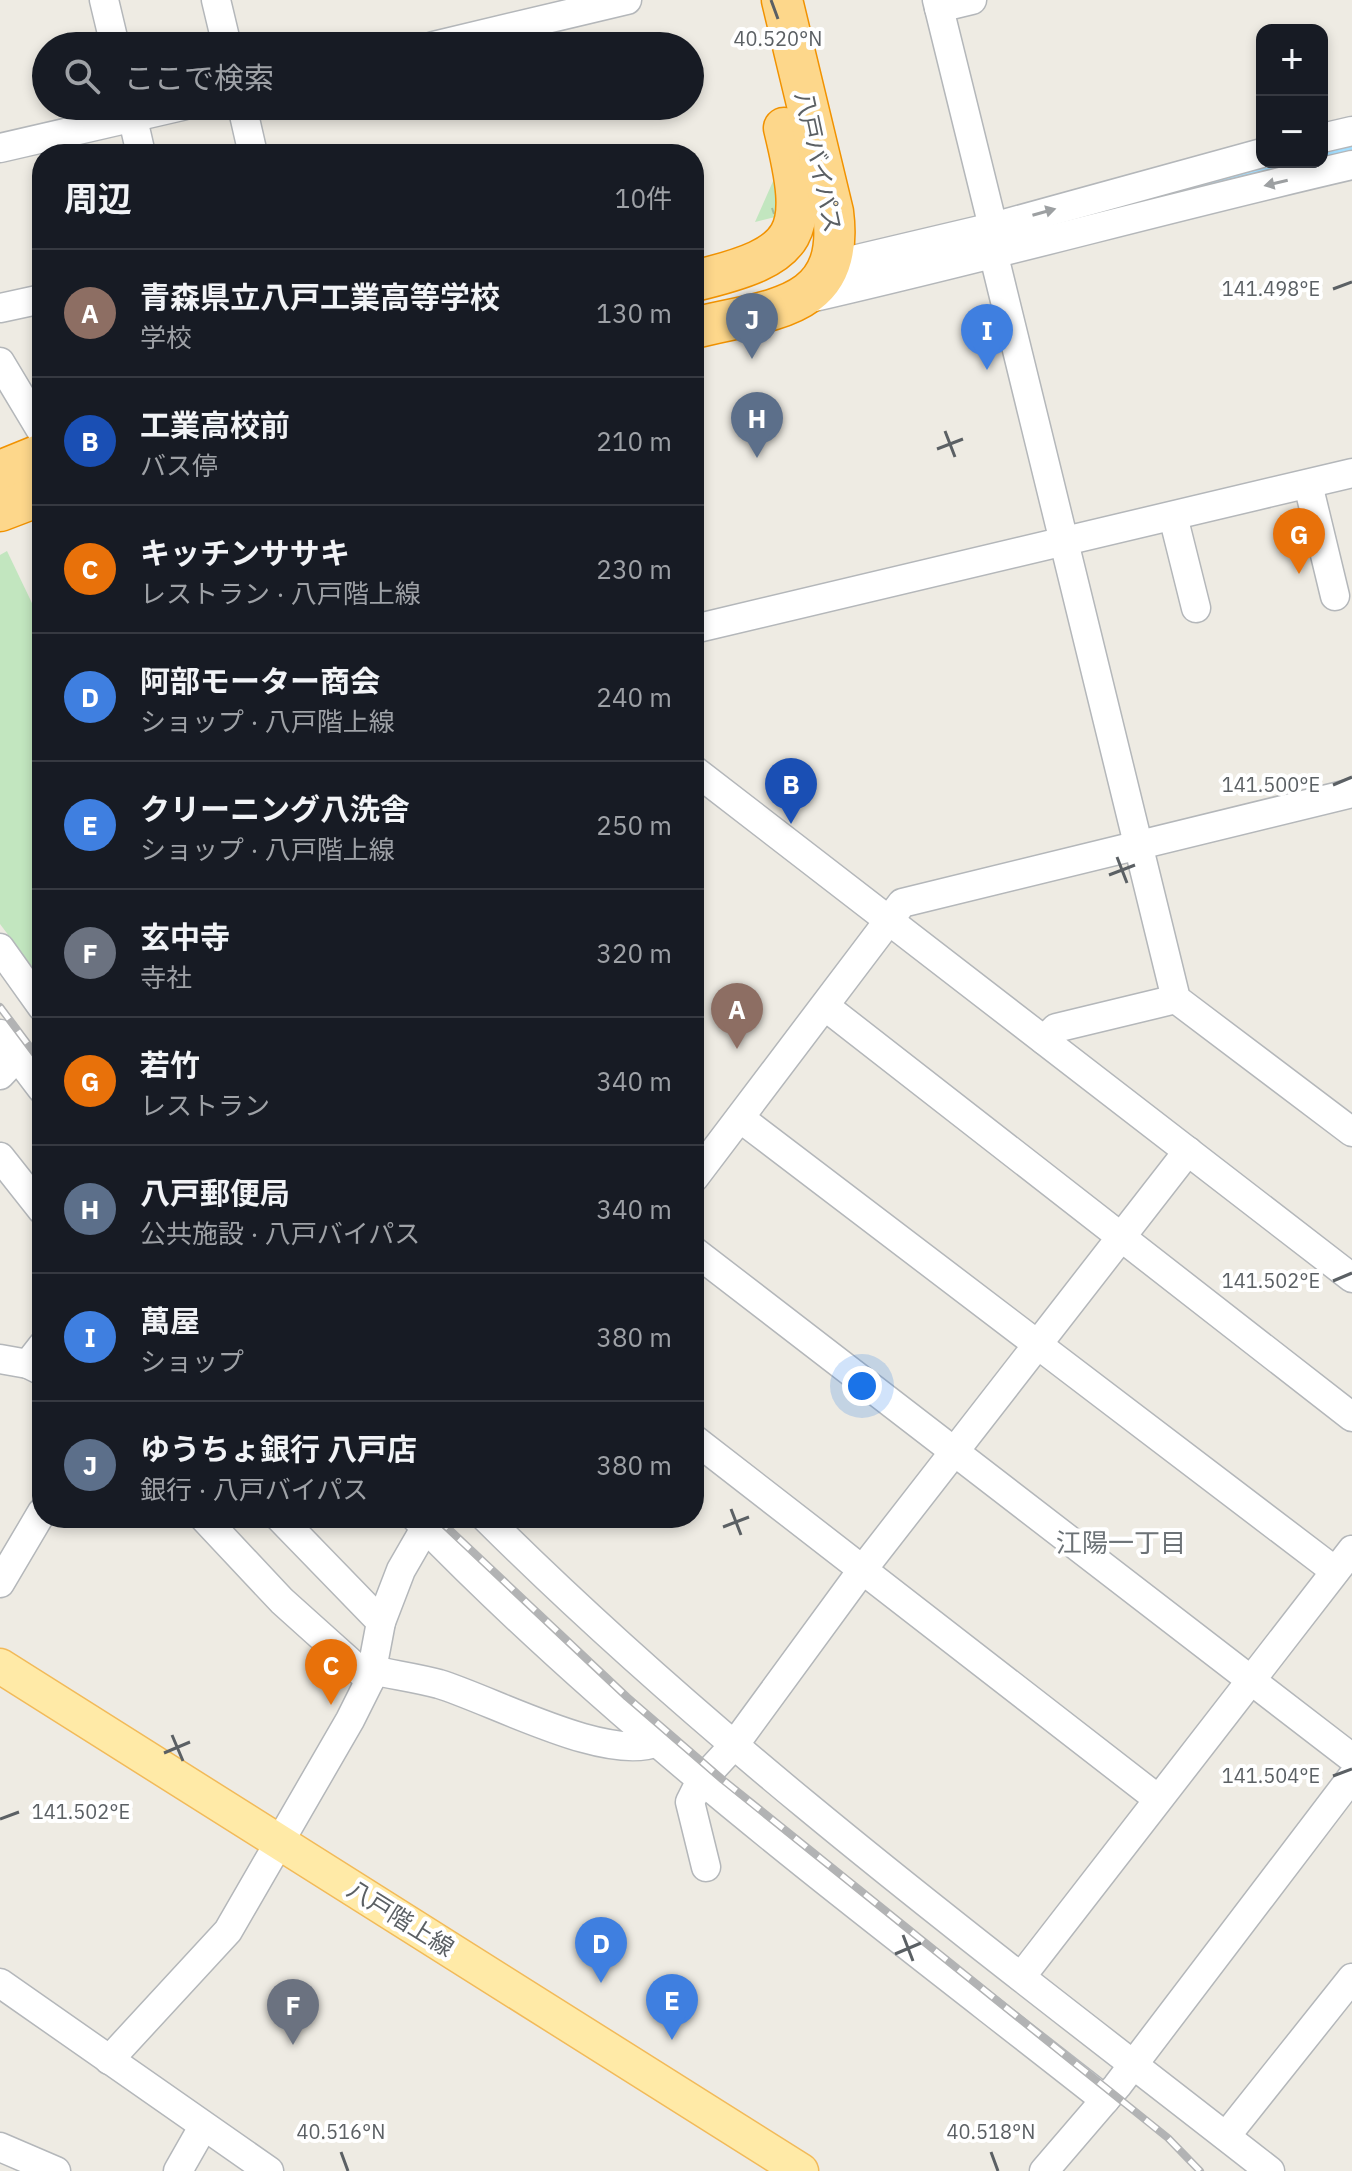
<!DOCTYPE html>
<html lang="ja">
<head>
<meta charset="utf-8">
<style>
  :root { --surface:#171b24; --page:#242831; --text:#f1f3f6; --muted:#9ea1a6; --line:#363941; --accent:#8c9099 }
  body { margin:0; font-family:"IBM Plex Sans","Noto Sans JP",sans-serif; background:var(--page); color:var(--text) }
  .controls { position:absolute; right:24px; top:24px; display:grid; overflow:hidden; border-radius:16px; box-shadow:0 4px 12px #0003 }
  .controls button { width:72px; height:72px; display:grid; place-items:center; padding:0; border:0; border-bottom:2px solid var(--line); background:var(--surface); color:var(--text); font:40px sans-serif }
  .you { position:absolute; left:862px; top:1386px; width:28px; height:28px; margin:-20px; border:6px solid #fff; border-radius:50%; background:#1a73e8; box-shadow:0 0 0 12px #1a73e833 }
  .badge { display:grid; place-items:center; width:52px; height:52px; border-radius:50%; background:var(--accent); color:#fff; font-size:26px; font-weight:700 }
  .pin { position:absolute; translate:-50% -66px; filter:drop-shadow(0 2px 4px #0008) }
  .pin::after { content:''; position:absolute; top:42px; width:28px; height:24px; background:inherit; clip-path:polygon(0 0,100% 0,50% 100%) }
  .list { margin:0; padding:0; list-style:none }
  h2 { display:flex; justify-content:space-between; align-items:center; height:104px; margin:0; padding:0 32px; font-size:34px }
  h2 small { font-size:26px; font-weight:400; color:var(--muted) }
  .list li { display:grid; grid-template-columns:52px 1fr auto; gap:24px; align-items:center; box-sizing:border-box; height:128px; padding:0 32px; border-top:2px solid var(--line) }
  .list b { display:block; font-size:30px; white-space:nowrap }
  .list p { margin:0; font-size:26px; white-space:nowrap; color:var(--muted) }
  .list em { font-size:26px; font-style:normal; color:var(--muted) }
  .icon { flex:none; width:44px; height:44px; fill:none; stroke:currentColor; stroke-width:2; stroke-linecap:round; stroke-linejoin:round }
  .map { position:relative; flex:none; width:1352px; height:2171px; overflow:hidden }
  .search { position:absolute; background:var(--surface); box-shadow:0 4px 12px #0003; left:32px; top:32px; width:672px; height:88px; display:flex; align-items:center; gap:20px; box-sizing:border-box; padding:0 28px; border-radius:44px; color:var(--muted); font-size:30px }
  .panel { position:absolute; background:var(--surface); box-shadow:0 4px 12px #0003; left:32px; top:144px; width:672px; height:1384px; border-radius:32px }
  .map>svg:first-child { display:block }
</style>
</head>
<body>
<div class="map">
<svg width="1352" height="2171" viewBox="0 0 1352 2171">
  <defs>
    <pattern id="grass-tufts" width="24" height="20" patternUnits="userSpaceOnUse" patternTransform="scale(2)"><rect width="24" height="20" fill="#c2e6bf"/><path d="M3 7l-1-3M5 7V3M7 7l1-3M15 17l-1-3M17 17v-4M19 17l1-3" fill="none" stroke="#a1be9f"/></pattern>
  </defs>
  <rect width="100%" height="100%" fill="#eeebe3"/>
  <path fill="url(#grass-tufts)" d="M775,160L779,216L755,222L774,179Z"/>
  <path fill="#c2e6bf" d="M7,551L42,624V980L0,924V555Z"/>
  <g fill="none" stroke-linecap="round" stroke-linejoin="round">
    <g stroke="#a2deff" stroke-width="5">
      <path d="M1322,156L1352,149"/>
      <path d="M1167,194L1299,162"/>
    </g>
    <g stroke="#b4b7ba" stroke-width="31">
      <g id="minor">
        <path d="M104,0L115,46"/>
        <path d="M216,0L227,46"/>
        <path d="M937,0L993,227"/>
        <path d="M939,8L972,0"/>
        <path d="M433,46L627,0"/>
        <path d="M130,106L141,154"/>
        <path d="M242,106L253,154"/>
        <path d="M1322,138L1352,131"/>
        <path d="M0,148L182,106"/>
        <path d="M994,256L1176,999L1352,1132"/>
        <path d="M832,265L993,227L1262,153"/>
        <path d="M797,301C983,259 1166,208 1352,165"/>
        <path d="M0,308L42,299"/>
        <path d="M0,362L42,432"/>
        <path d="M1308,484L1335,596"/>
        <path d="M1173,516L1196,608"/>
        <path d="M694,629L1352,473"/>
        <path d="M694,770L1352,1278"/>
        <path d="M0,948L42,1007"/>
        <path d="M826,1007L1352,1417"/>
        <path d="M0,1034L42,1089"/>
        <path d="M1044,1040L1056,1028L1176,999"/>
        <path d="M0,1075L17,1057"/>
        <path d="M740,1118L1335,1571"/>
        <path d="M0,1157L42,1210"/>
        <path d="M694,1178L902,903L1352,793"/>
        <path d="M694,1251L1352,1758"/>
        <path d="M42,1346L28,1364L42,1371"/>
        <path d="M0,1359L28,1364"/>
        <path d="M694,1439L1158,1799"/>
        <path d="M204,1518L282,1601L370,1680"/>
        <path d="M280,1518L381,1622"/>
        <path d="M416,1518C626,1735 869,1914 1105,2100"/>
        <path d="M486,1518C727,1758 1003,1962 1270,2171"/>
        <path d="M0,1583L42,1512"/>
        <path d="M372,1670C394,1675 417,1678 439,1684C492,1700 607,1763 657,1742"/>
        <path d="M706,1867L690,1802L700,1782L735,1744L863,1569L1188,1151"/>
        <path d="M1021,1977L1352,1550"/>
        <path d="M0,1983L269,2171"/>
        <path d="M109,2060L228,1931L350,1720L370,1680L381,1622L401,1570L431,1518"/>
        <path d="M1226,2136L1352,1978"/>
        <path d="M0,2147L56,2171"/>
        <path d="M178,2171L203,2127"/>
        <path d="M1044,2171L1117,2086L1352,1777"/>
      </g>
    </g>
    <g stroke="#f2ba59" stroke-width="37">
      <path id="major" d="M0,1666L801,2171"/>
    </g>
    <g stroke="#f19200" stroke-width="43">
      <g id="highway">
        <path d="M694,281C803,255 810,235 784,128"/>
        <path d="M694,328C769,309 846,311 833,212L782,0"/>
        <path d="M0,471L42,454"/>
        <path d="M0,511L42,495"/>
      </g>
    </g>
    <use href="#minor" stroke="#fff" stroke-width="28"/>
    <use href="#major" stroke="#ffeaa7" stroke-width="34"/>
    <use href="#highway" stroke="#fdd78b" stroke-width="40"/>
    <g stroke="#b2b3b4" stroke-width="8">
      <g id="rail">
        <path d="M0,1007L42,1063"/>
        <path d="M437,1518L627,1697L723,1780L1168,2138L1200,2171"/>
      </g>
    </g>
    <use href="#rail" stroke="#fff" stroke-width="5" stroke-dasharray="15" stroke-linecap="butt"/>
  </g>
  <defs><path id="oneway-solid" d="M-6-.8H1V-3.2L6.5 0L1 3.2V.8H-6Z" transform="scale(2)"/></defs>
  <g fill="#9da0a2">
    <use href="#oneway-solid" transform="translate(1276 183) rotate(167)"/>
    <use href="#oneway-solid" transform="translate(1044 212) rotate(-16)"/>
  </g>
  <path fill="none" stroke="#5b6064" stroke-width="3" d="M771,0L778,19M1333,289L1352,282M945,431L955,457M937,449L963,439M1333,785L1352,777M1117,857L1127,883M1109,875L1135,865M1333,1281L1352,1273M731,1509L741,1535M723,1527L749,1517M172,1735L183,1761M164,1753L190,1742M1333,1776L1352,1769M0,1819L19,1812M903,1935L913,1961M895,1954L921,1943M341,2152L348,2171M991,2152L998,2171"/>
  <g text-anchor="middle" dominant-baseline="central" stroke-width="8" stroke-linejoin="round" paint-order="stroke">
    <g font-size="24" fill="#5b6064" stroke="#fff">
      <text transform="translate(819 162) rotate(78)">八戸バイパス</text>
      <text transform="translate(401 1918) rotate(32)">八戸階上線</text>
    </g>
    <g font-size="26" fill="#6c7276" stroke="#fff">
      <text x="1121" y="1542">江陽一丁目</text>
    </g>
  </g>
  <g font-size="20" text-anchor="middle" fill="#5b6064" stroke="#fff" stroke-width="8" stroke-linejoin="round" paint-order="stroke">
    <text x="778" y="46">40.520°N</text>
    <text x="1271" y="296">141.498°E</text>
    <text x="1271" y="792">141.500°E</text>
    <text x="1271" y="1288">141.502°E</text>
    <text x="1271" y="1783">141.504°E</text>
    <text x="81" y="1819">141.502°E</text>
    <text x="341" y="2139">40.516°N</text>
    <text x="991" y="2139">40.518°N</text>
  </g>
</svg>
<div class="controls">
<button>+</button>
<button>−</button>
</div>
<div class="you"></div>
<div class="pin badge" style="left:737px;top:1049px;background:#8d6e63">A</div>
<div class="pin badge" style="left:791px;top:824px;background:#1a4fb4">B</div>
<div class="pin badge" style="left:331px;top:1705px;background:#e8710a">C</div>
<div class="pin badge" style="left:601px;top:1983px;background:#3f7fe0">D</div>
<div class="pin badge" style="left:672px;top:2040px;background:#3f7fe0">E</div>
<div class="pin badge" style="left:293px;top:2045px;background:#6b7280">F</div>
<div class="pin badge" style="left:1299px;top:574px;background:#e8710a">G</div>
<div class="pin badge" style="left:757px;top:458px;background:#5c6f8a">H</div>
<div class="pin badge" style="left:987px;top:370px;background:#3f7fe0">I</div>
<div class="pin badge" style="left:752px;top:359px;background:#5c6f8a">J</div>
<div class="search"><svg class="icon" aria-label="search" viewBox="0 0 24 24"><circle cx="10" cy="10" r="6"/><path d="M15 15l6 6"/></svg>ここで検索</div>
<section class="panel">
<h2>周辺<small>10件</small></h2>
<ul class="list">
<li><span class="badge" style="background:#8d6e63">A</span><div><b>青森県立八戸工業高等学校</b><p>学校</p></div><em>130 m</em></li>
<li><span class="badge" style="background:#1a4fb4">B</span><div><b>工業高校前</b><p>バス停</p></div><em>210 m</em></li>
<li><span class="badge" style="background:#e8710a">C</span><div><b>キッチンササキ</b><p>レストラン · 八戸階上線</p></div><em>230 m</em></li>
<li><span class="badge" style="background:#3f7fe0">D</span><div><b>阿部モーター商会</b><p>ショップ · 八戸階上線</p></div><em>240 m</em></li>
<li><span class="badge" style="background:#3f7fe0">E</span><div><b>クリーニング八洗舎</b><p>ショップ · 八戸階上線</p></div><em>250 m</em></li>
<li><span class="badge" style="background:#6b7280">F</span><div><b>玄中寺</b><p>寺社</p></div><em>320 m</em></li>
<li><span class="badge" style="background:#e8710a">G</span><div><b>若竹</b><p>レストラン</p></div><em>340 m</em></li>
<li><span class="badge" style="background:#5c6f8a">H</span><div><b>八戸郵便局</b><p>公共施設 · 八戸バイパス</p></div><em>340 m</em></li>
<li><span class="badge" style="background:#3f7fe0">I</span><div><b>萬屋</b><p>ショップ</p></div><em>380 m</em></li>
<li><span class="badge" style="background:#5c6f8a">J</span><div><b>ゆうちょ銀行 八戸店</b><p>銀行 · 八戸バイパス</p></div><em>380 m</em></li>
</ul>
</section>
</div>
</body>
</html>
